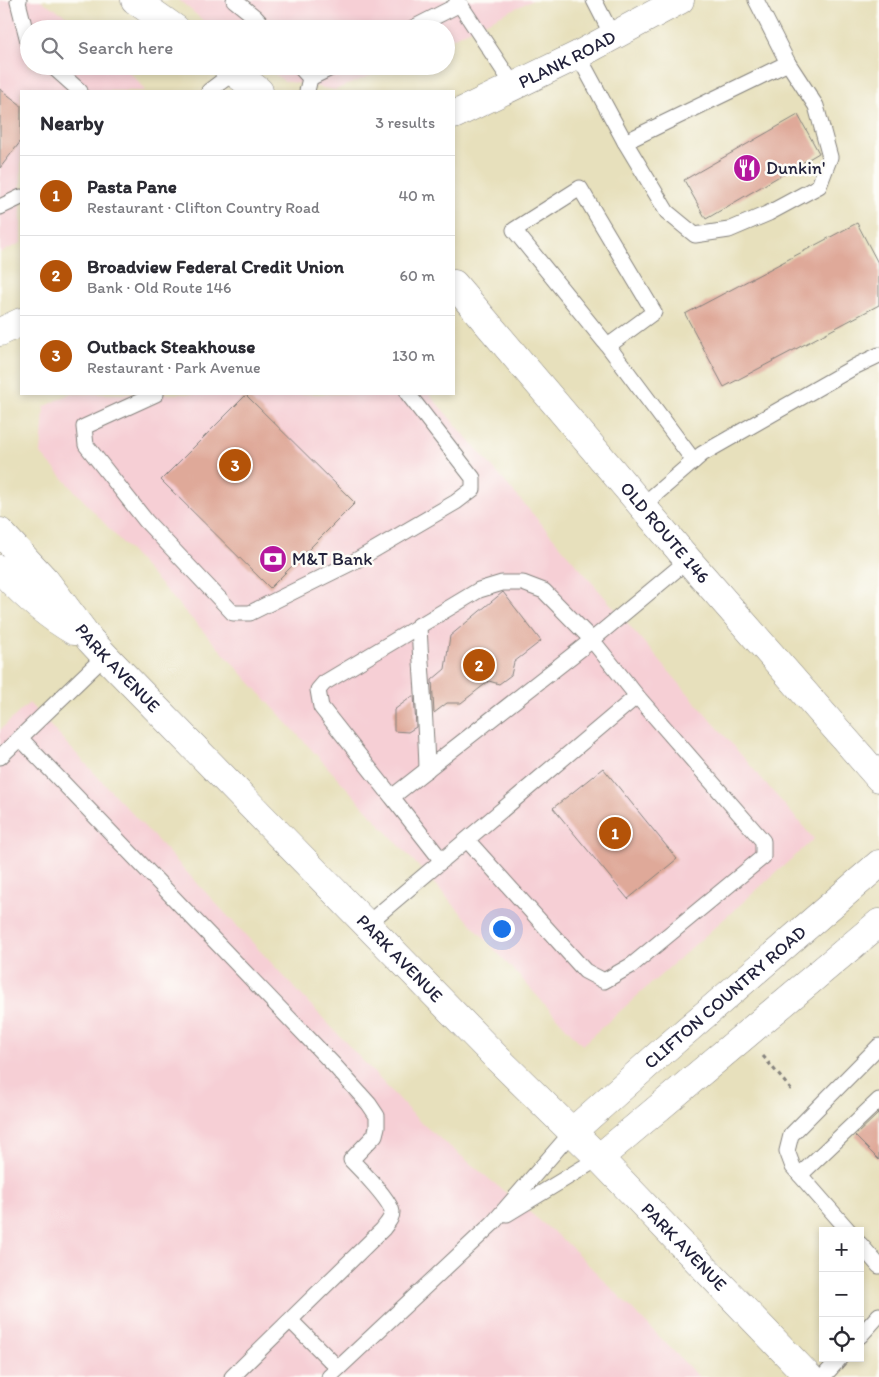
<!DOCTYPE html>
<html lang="en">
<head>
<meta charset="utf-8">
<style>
  :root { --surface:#fff; --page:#f2f2f3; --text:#2b2b33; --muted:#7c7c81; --line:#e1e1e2; --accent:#b45309 }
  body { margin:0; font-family:Itim,sans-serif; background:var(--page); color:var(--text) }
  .controls { position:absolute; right:15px; bottom:15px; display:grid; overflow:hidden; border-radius:0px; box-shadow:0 2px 8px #0003 }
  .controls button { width:45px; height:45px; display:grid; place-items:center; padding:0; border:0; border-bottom:1px solid var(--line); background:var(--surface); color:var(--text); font:25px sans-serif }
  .you { position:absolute; left:501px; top:928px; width:18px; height:18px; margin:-12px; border:4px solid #fff; border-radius:50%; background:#1a73e8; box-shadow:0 0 0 8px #1a73e833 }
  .badge { display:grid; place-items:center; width:32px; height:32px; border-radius:50%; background:var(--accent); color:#fff; font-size:16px; font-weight:700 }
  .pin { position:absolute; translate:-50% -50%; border:2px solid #fff; box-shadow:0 1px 5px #0006 }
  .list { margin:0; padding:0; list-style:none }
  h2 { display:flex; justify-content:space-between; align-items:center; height:65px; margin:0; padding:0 20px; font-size:21px }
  h2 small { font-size:16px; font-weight:400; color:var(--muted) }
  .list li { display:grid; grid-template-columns:32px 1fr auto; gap:15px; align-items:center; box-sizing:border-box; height:80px; padding:0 20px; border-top:1px solid var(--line) }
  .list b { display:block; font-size:19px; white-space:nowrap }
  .list p { margin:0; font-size:16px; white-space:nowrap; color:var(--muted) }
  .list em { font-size:16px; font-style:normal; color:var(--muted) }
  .icon { flex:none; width:28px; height:28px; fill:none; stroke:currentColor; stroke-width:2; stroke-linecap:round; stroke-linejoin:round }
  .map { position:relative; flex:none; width:879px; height:1377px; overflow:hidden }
  .search { position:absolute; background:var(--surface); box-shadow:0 2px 8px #0003; left:20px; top:20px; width:435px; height:55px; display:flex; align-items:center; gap:12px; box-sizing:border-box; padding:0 18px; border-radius:28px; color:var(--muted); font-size:19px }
  .panel { position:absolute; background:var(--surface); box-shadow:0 2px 8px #0003; left:20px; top:90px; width:435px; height:305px; border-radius:0px }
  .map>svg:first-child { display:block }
</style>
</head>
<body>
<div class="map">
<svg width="879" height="1377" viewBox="0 0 879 1377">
  <rect width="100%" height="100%" fill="#fdfcf7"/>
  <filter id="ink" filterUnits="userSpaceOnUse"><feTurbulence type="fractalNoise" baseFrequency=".02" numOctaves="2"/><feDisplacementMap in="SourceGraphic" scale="10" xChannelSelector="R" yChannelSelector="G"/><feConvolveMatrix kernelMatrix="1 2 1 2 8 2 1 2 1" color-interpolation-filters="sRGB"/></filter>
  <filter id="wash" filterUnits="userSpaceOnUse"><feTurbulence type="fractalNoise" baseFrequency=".0096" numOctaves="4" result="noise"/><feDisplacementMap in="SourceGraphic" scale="20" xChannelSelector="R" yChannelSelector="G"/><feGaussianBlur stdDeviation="1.12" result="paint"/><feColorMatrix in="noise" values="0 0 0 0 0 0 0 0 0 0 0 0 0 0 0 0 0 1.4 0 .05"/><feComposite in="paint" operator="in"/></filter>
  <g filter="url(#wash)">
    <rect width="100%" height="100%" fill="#e7e0bc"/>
    <g fill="#f6cfd5">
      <path d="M0,0H40L67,16L82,29H29V66H123L137,80L145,91H21V243L0,253Z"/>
      <path d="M179,0H533L446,41V29H213Z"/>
      <path d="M263,66H394L335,90L284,81Z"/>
      <path d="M69,394H429L814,839L582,1045L41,454L44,407Z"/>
      <path d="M29,703L419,1121L568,1244L699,1377H0V730Z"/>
    </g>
    <g id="blocks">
      <g fill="#dfa999">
        <path d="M0,89L21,105V141L0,168Z"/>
        <path d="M798,115L819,153L706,219L684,180Z"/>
        <path d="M857,223L879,265V305L724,387L685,314Z"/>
        <path d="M246,395L355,503L270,588L161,480Z"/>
        <path d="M503,592L541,641L514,662L511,675L499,684L489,681L461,703H447L434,713L432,680L445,669L450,636Z"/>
        <path d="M414,695L416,727L408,732L394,731V710Z"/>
        <path d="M603,768L677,859L628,899L553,808Z"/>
        <path d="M879,1113V1160L855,1136Z"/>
      </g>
    </g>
  </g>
  <g filter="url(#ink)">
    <use href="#blocks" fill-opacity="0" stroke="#84817c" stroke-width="1"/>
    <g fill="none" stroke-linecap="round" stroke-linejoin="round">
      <g stroke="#84817c" stroke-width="17">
        <g id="service">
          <path d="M19,0L18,2L29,45"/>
          <path d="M234,0L255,17L266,29"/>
          <path d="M457,0L514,86"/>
          <path d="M594,0L613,37"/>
          <path d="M411,29L460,4"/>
          <path d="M578,55L625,142L788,63L756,0"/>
          <path d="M52,66L80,91"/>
          <path d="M299,66L310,78L307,91"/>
          <path d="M310,78L335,66"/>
          <path d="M209,91L234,72"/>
          <path d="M625,142L667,212L695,235L729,230L769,213L819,186L830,157L816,106L788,63"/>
          <path d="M0,207L21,197"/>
          <path d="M608,346L654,312L580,188L514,230L608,346L694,461"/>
          <path d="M156,394L84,427L86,445L146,521L233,613H250L355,561L456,502L473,489V478L408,394"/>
          <path d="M643,505L702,454L856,366L879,355"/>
          <path d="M419,625C421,674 426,721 427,770"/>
          <path d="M20,738L334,1065L369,1104L377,1116V1127L375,1135L351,1160C360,1169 391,1201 392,1212C392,1219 387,1223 383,1229L232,1377"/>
          <path d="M0,757L105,656"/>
          <path d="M392,797L321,707L318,690L324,683L479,590L502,583H523L544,591L592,640L392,797L442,861"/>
          <path d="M467,840L585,971L604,981L632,965L763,857V841L637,696"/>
          <path d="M367,924L637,696L592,640L688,560"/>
          <path d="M800,1175L879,1100"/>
          <path d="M507,1214L599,1158"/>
          <path d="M849,1231L793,1167L787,1151L791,1135L879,1046"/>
          <path d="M860,1244L879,1266"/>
          <path d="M291,1321L338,1368"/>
          <path d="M860,1336L879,1315"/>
          <path d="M329,1377L493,1223L572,1132"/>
          <path d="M823,1377L840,1358"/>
        </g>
      </g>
      <g stroke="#84817c" stroke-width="29">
        <g id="minor">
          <path d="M135,0L176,29"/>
          <path d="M226,66L259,91"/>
        </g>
      </g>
      <g stroke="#84817c" stroke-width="29">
        <g id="tertiary">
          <path id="s1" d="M454,115L578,55L680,0"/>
          <path id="s2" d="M454,284L688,560L879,778"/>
          <path d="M0,332L21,322"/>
          <path id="s3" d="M0,532L45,580L90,640L105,656L497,1058L599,1158L809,1377"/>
          <path d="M0,569C21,592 46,615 74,631"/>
          <path id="s4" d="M572,1132L656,1057L879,864"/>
          <path d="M599,1158L879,923"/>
        </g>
      </g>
      <path stroke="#84817c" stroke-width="3" stroke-dasharray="4 4" stroke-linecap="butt" d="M763,1056L793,1092"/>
      <use href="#service" stroke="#fff" stroke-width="15"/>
      <use href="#minor" stroke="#fff" stroke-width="28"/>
      <use href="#tertiary" stroke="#fff" stroke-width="28"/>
    </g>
  </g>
  <defs>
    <g id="restaurant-disc" transform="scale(1.4375)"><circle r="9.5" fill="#b5179e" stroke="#fdfcf7"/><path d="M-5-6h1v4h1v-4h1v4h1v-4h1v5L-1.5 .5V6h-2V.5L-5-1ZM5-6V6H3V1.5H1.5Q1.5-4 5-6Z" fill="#fff"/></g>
    <g id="bank-disc" transform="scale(1.4375)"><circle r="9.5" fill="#b5179e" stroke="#fdfcf7"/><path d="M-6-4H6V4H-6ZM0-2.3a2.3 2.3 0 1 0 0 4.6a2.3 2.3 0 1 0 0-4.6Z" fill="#fff"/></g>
  </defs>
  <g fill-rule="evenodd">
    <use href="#restaurant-disc" x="747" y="168"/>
    <use href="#bank-disc" x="273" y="559"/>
  </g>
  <g text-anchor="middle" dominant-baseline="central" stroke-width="5" stroke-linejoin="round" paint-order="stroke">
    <g font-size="18" fill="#22223b" stroke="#fdfcf7">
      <text stroke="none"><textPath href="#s1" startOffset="126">PLANK ROAD</textPath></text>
      <text stroke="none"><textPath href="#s2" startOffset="326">OLD ROUTE 146</textPath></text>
      <text stroke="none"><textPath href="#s3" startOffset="180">PARK AVENUE</textPath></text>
      <text stroke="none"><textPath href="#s3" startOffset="585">PARK AVENUE</textPath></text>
      <text stroke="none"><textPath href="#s4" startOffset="204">CLIFTON COUNTRY ROAD</textPath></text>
      <text stroke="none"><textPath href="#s3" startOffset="990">PARK AVENUE</textPath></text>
    </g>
    <g font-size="18" fill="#22223b" stroke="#fdfcf7" text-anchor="start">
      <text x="766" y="168">Dunkin'</text>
      <text x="292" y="559">M&amp;T Bank</text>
    </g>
  </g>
</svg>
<div class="controls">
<button>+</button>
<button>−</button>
<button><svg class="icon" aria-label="locate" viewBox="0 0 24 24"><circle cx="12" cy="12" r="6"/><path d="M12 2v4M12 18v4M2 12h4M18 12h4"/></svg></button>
</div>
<div class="you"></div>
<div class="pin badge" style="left:615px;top:833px">1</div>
<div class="pin badge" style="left:479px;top:665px">2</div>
<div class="pin badge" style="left:235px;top:465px">3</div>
<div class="search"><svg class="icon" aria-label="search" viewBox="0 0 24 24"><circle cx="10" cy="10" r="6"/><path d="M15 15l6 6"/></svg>Search here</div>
<section class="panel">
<h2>Nearby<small>3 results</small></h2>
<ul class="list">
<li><span class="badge">1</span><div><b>Pasta Pane</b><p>Restaurant · Clifton Country Road</p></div><em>40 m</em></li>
<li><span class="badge">2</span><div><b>Broadview Federal Credit Union</b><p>Bank · Old Route 146</p></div><em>60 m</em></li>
<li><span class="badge">3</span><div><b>Outback Steakhouse</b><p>Restaurant · Park Avenue</p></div><em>130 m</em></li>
</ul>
</section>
</div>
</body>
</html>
